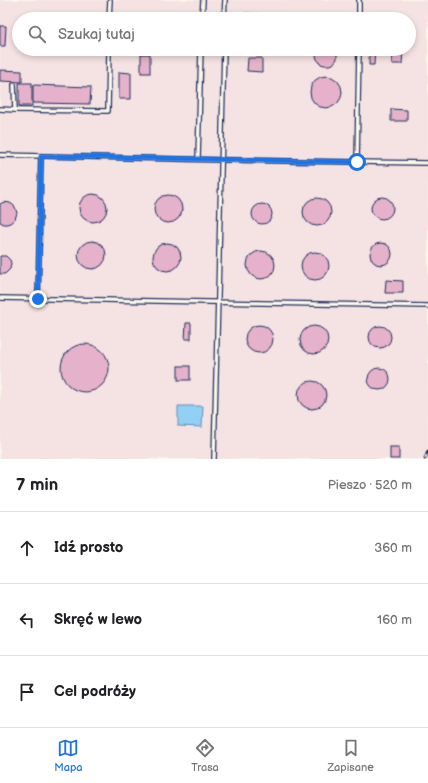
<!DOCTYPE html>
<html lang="pl">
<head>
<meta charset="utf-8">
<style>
  :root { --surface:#fff; --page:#f6f6f6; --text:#202124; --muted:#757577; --line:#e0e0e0; --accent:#1a73e8 }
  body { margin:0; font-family:"Balsamiq Sans",sans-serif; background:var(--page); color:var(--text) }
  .stop { position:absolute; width:12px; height:12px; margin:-9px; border:3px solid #1a73e8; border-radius:50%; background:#fff }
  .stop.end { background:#1a73e8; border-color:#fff; box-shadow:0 1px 4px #0008 }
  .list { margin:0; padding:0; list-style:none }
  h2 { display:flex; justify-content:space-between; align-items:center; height:52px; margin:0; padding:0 16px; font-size:17px }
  h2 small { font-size:13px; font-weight:400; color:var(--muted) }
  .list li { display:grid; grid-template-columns:26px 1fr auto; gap:12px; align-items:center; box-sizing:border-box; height:72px; padding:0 16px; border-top:1px solid var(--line) }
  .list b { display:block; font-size:15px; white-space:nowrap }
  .list em { font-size:13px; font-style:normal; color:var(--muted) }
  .icon { flex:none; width:22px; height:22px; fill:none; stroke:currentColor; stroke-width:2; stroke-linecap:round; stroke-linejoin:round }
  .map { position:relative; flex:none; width:428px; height:459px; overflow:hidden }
  .search { position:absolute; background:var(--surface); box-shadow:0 2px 6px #0003; left:12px; right:12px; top:12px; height:44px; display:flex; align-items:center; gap:10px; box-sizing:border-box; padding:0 14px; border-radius:22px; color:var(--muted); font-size:15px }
  .sheet { height:268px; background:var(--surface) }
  nav { display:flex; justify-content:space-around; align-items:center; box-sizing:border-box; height:56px; border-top:1px solid var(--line); background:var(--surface); font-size:11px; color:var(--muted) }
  nav a { display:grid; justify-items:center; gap:2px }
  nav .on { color:var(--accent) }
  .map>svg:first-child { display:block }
</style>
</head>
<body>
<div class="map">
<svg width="428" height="459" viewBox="0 0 428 459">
  <rect width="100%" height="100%" fill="#fbf7ec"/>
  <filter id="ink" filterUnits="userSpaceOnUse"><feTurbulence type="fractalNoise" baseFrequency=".025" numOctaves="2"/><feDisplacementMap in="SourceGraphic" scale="8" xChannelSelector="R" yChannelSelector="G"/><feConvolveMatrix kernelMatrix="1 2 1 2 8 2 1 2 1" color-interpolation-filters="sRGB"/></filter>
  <g filter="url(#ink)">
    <path fill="#f5e2e2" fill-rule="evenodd" d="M0,0H428V459H0ZM19,19H409V49H19Z"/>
    <path fill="#92d1f3" stroke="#6290b7" d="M178,406H203L202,427L178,426Z"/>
    <g fill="#e6b1ca" stroke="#1b2f5e">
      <path d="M244,13L282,14L281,19H244Z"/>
      <path d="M125,15L154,16V19H125Z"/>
      <path d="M0,26H6L5,46H0Z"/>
      <path d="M318,49H336L337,53V59L333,64L330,65H324L321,64L317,59L316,56Z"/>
      <path d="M369,49H375L374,65H369Z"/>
      <path d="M393,49H401V50H403L402,64H392Z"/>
      <rect x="141" y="54" width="9" height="19"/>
      <path d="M248,58H262V72L247,71Z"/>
      <path d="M0,70L22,71V82L0,81Z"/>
      <path d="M119,72L131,73V99H119Z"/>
      <circle cx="326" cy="92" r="16"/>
      <rect x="19" y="83" width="13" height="23"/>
      <path d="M33,85L91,87L90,104L33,103Z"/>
      <path d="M391,109L407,110V121H391Z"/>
      <circle cx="93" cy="208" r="14"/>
      <circle cx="168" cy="209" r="14"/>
      <circle cx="382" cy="208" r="11"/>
      <circle cx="317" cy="212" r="14"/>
      <path d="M4,202L10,203L13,205L15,207L17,213L15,219L10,223L7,224H4L0,222V204Z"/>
      <circle cx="262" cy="214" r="10"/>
      <circle cx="92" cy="255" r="14"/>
      <circle cx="167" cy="257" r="14"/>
      <circle cx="381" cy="254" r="11"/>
      <circle cx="261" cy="265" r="14"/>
      <circle cx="315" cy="266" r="14"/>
      <path d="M0,256H6L10,260L11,263L10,269L6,273L4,274H0Z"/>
      <path d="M386,280L403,281V293H385Z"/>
      <path d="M186,323H191V339H185Z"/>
      <circle cx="259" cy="339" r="14"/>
      <circle cx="314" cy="340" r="14"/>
      <circle cx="380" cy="337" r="11"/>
      <circle cx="85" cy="368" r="24"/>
      <rect x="178" y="366" width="12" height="14"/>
      <circle cx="379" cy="379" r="11"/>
      <circle cx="312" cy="395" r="14"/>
      <rect x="390" y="447" width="9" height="12"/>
    </g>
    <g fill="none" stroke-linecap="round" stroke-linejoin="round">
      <g stroke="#1b2f5e" stroke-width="6">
        <g id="lane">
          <path d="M109,19L110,0"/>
          <path d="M202,19L203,0"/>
          <path d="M224,19L225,0"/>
          <path d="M359,19V0"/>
          <path d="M0,109L15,110L14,85"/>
          <path d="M15,110L108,111L109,49"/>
          <path d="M0,155L220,160L428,163"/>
          <path d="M198,159L201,49"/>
          <path d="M357,162L359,49"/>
          <path d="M0,298L428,306"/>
          <path d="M38,299L41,156"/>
          <path d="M214,459L224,49"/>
        </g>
      </g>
      <use href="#lane" stroke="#fbf7ec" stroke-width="3.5"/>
      <g stroke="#1b2f5e" stroke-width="3">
        <path id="rail" d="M425,459L428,451"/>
      </g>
      <use href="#rail" stroke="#fbf7ec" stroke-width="1.5" stroke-dasharray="4.5" stroke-linecap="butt"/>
    </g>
  </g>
  <g fill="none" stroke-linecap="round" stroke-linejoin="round" filter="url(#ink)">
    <path stroke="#1a73e8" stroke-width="5" d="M38,299L41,156L357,162"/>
  </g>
</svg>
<div class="stop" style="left:357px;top:162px"></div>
<div class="stop end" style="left:38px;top:299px"></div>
<div class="search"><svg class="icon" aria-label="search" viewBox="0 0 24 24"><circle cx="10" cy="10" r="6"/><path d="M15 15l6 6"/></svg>Szukaj tutaj</div>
</div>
<section class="sheet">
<h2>7 min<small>Pieszo · 520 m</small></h2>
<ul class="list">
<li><svg class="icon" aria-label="ahead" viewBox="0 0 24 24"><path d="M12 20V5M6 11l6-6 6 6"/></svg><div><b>Idź prosto</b></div><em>360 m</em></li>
<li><svg class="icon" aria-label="left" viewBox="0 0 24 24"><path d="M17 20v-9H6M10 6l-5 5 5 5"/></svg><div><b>Skręć w lewo</b></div><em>160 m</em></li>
<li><svg class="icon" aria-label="arrive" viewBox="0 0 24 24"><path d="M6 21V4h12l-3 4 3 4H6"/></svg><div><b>Cel podróży</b></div></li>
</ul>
</section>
<nav>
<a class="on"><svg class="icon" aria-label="map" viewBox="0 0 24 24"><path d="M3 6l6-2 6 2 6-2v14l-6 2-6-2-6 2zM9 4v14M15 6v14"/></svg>Mapa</a>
<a><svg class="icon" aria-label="directions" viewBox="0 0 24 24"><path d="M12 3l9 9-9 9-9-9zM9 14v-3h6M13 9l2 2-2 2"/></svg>Trasa</a>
<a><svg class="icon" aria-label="saved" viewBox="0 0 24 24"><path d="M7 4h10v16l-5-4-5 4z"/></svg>Zapisane</a>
</nav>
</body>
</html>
